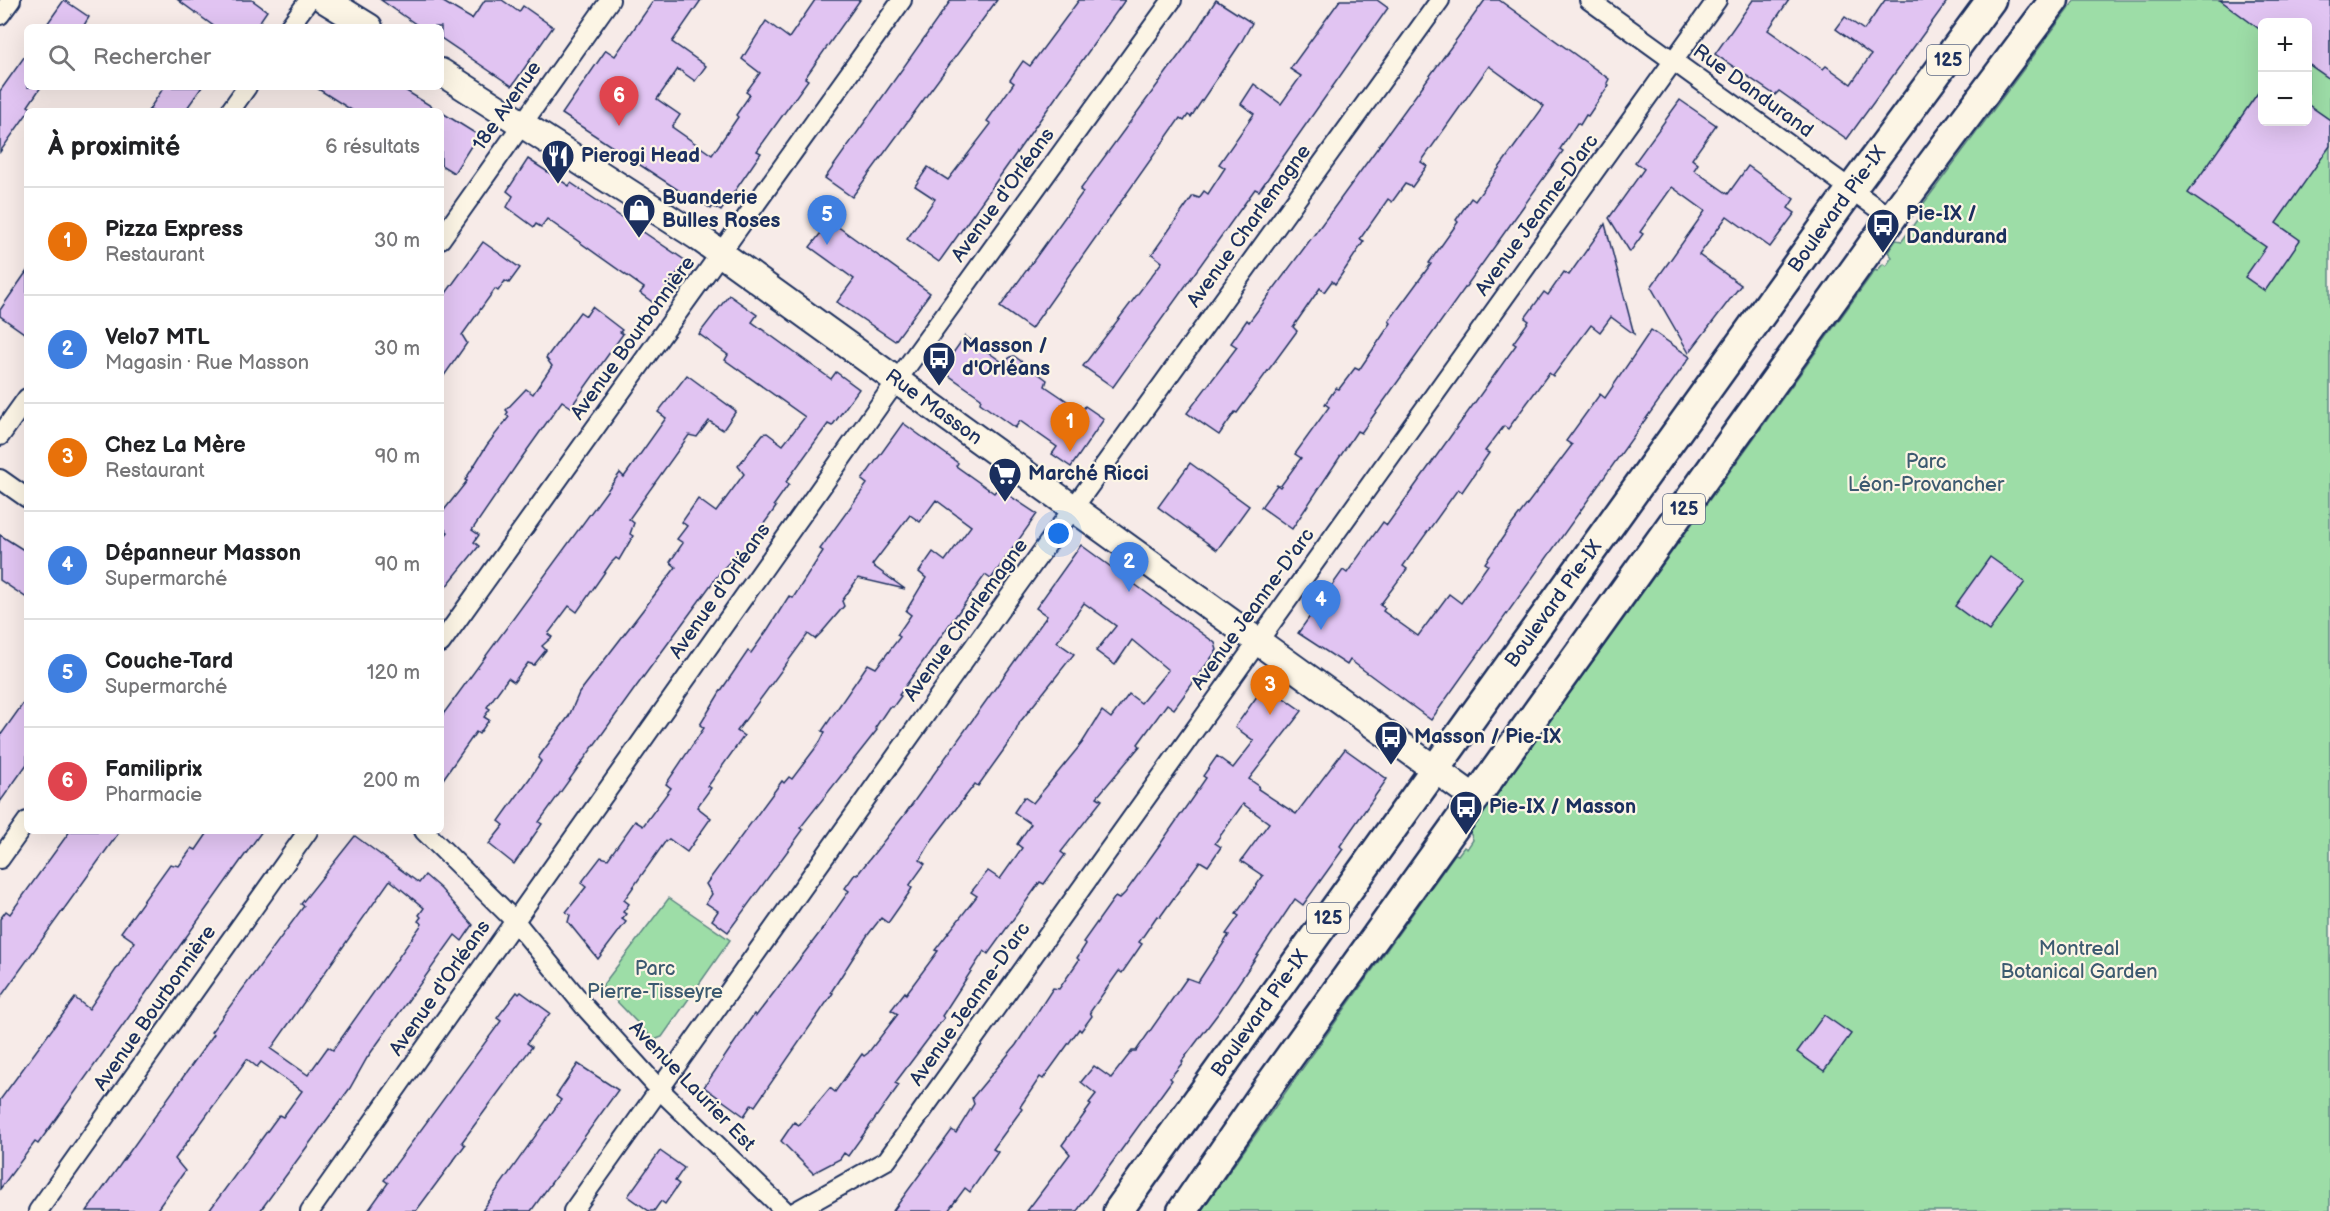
<!DOCTYPE html>
<html lang="fr">
<head>
<meta charset="utf-8">
<style>
  :root { --surface:#fff; --page:#f2f2f2; --text:#202124; --muted:#757577; --line:#e0e0e0; --accent:#1b2f5e }
  body { margin:0; font-family:"Balsamiq Sans",sans-serif; background:var(--page); color:var(--text) }
  .controls { position:absolute; right:18px; top:18px; display:grid; overflow:hidden; border-radius:9px; box-shadow:0 6px 24px #0002 }
  .controls button { width:54px; height:54px; display:grid; place-items:center; padding:0; border:0; border-bottom:2px solid var(--line); background:var(--surface); color:var(--text); font:30px sans-serif }
  .you { position:absolute; left:1059px; top:534px; width:21px; height:21px; margin:-15px; border:4px solid #fff; border-radius:50%; background:#1a73e8; box-shadow:0 0 0 9px #1a73e833 }
  .badge { display:grid; place-items:center; width:39px; height:39px; border-radius:50%; background:var(--accent); color:#fff; font-size:20px; font-weight:700 }
  .pin { position:absolute; translate:-50% -50px; filter:drop-shadow(0 2px 3px #0008) }
  .pin::after { content:''; position:absolute; top:32px; width:21px; height:18px; background:inherit; clip-path:polygon(0 0,100% 0,50% 100%) }
  .list { margin:0; padding:0; list-style:none }
  h2 { display:flex; justify-content:space-between; align-items:center; height:78px; margin:0; padding:0 24px; font-size:26px }
  h2 small { font-size:20px; font-weight:400; color:var(--muted) }
  .list li { display:grid; grid-template-columns:39px 1fr auto; gap:18px; align-items:center; box-sizing:border-box; height:108px; padding:0 24px; border-top:2px solid var(--line) }
  .list b { display:block; font-size:22px; white-space:nowrap }
  .list p { margin:0; font-size:20px; white-space:nowrap; color:var(--muted) }
  .list em { font-size:20px; font-style:normal; color:var(--muted) }
  .icon { flex:none; width:33px; height:33px; fill:none; stroke:currentColor; stroke-width:2; stroke-linecap:round; stroke-linejoin:round }
  .map { position:relative; flex:none; width:2330px; height:1211px; overflow:hidden }
  .search { position:absolute; background:var(--surface); box-shadow:0 6px 24px #0002; left:24px; top:24px; width:420px; height:66px; display:flex; align-items:center; gap:15px; box-sizing:border-box; padding:0 21px; border-radius:9px; color:var(--muted); font-size:22px }
  .panel { position:absolute; background:var(--surface); box-shadow:0 6px 24px #0002; left:24px; top:108px; width:420px; height:726px; border-radius:9px }
  .map>svg:first-child { display:block }
</style>
</head>
<body>
<div class="map">
<svg width="2330" height="1211" viewBox="0 0 2330 1211">
  <rect width="100%" height="100%" fill="#f7ebe8"/>
  <filter id="ink" filterUnits="userSpaceOnUse"><feTurbulence type="fractalNoise" baseFrequency=".0167" numOctaves="2"/><feDisplacementMap in="SourceGraphic" scale="12" xChannelSelector="R" yChannelSelector="G"/><feConvolveMatrix kernelMatrix="1 2 1 2 8 2 1 2 1" color-interpolation-filters="sRGB"/></filter>
  <g filter="url(#ink)">
    <g fill="#9ddda7" stroke="#5c8682" stroke-width="1.5" fill-rule="evenodd">
      <path d="M2075,0H2330V1211H1201L1455,854L1458,855L1464,847L1467,849L1473,840L1470,832L1857,295L1875,270L1877,271L1883,264L1886,266L1892,257L1888,252L1896,240L1902,241L1924,210L1921,207ZM2262,22H2308V122H2262Z"/>
      <path d="M669,898L730,940L662,1037L654,1040L602,986Z"/>
    </g>
    <g fill="#e1c4f2" stroke="#1b2f5e" stroke-width="1.5" fill-rule="evenodd">
      <path d="M64,0L89,17L83,27H45Z"/>
      <path d="M178,0H252L267,11L256,27H215Z"/>
      <path d="M381,0H440L472,19L485,0H502L519,12L523,6L553,27L512,86L441,38V27H420Z"/>
      <path d="M654,0H701L672,42L706,66L695,81L678,69L657,99L680,115L672,127L712,155L738,117L736,115L750,95L746,92L760,73L742,59L766,21L789,38L815,0H860L805,78L808,80L757,151L761,153L721,211L713,206L711,209L697,199L695,201L562,114L606,50L615,56Z"/>
      <path d="M951,0H997L852,197L825,178Z"/>
      <path d="M1079,0H1125L939,262L907,239L935,199L915,186L928,167L948,180L991,124L987,121L1014,83L1010,80L1023,61L1030,66Z"/>
      <path d="M1216,0L1252,23L1240,44L1191,117L1188,115L1184,121L1180,118L1031,329L1000,307L1083,192L1080,190L1191,39Z"/>
      <path d="M1340,0H1377L1388,8L1259,191L1255,189L1113,387L1083,366L1162,262L1152,254L1193,196L1199,198L1204,191L1208,194L1225,168L1219,164L1254,114L1241,104L1254,84L1281,104L1301,76L1290,69Z"/>
      <path d="M1485,0H1499L1609,79L1607,83L1609,85L1588,116L1586,115L1580,125L1577,123L1560,149L1563,151L1361,433L1357,431L1292,529L1261,507L1277,485L1280,487L1301,458L1295,454L1329,407L1325,404L1336,388L1339,389L1355,368L1359,370L1391,323L1389,321L1431,264L1429,263L1458,222L1456,220L1471,198L1475,201L1544,106L1489,66L1421,162L1427,166L1412,187L1405,184L1392,202L1388,199L1360,239L1364,241L1346,268L1335,284L1332,281L1324,292L1320,288L1293,327L1297,331L1237,413L1235,412L1219,435L1187,413L1237,347L1231,343L1247,320L1249,322L1328,216Z"/>
      <path d="M1753,0H1789L1768,30L1823,69L1826,66L1851,84L1871,55L1836,29L1845,17L1864,30L1885,0H1948L1847,139L1779,91L1775,95L1715,54Z"/>
      <path d="M2220,0H2330V79L2307,63V22H2262V31Z"/>
      <path d="M27,53V87H41L28,106L31,108L0,152V91Z"/>
      <path d="M164,87H202L185,111H148Z"/>
      <path d="M315,87H400L439,111H353Z"/>
      <path d="M2262,87V122H2307V104L2330,120V146L2276,223L2300,240L2265,291L2245,277L2266,247L2188,193Z"/>
      <path d="M1680,100L1716,125L1692,159L1698,164L1694,170L1728,194L1748,166L1794,199L1788,208L1795,213L1770,247L1727,216L1699,255L1741,285L1689,353L1651,287L1705,211L1672,187L1640,232L1643,234L1630,252L1609,218L1644,169L1635,162Z"/>
      <path d="M441,112L478,135L454,173L441,165Z"/>
      <path d="M528,159L569,186L571,183L686,261L655,304L640,293L644,288L547,219L541,227L536,224L534,227L507,207L513,196L507,191Z"/>
      <path d="M830,221L930,293L895,341L837,302L854,279L810,247Z"/>
      <path d="M1605,224L1634,334L1611,317L1600,332L1591,325L1553,376L1549,373L1508,429L1504,426L1485,451L1489,453L1462,492L1458,489L1403,566L1407,569L1380,605L1385,608L1383,611L1418,636L1449,594L1461,603L1488,565L1485,563L1510,527L1572,445L1566,441L1600,394L1605,398L1651,330L1690,357L1431,720L1350,660L1347,665L1298,633L1343,570L1347,573L1383,522L1387,525L1402,504L1516,345L1513,343L1529,321L1525,318L1544,292L1548,295L1564,272L1569,275Z"/>
      <path d="M483,242L520,268L509,283L505,281L498,291L495,289L462,335L467,343L441,380V300Z"/>
      <path d="M27,271V335L0,316V310Z"/>
      <path d="M729,295L757,315L752,322L831,379L836,372L859,389L832,426L828,424L786,482L789,484L774,505L776,507L742,554L739,552L721,571L633,691L539,822L542,824L514,864L489,844L504,825L499,821L532,775L541,761L538,758L569,716L579,693L676,567L670,562L683,543L677,539L687,526L682,522L698,499L716,512L744,474L738,466L763,434L767,433L783,445L805,417L725,360L728,355L699,334Z"/>
      <path d="M592,307L622,330L620,332L623,334L571,407L562,401L520,460L472,530L479,535L474,542L479,546L441,593V541L448,532L441,526V514L467,481L465,480L487,445L509,417L506,415L508,412L506,410L526,389L533,394L552,366L546,358L580,312L586,316Z"/>
      <path d="M965,336L1005,364L1010,357L1014,356L1047,380L1045,386L1082,411L1085,406L1104,419L1071,467L1052,454L1057,447L1020,421L1015,428L980,403L981,398L941,370Z"/>
      <path d="M687,375L736,411L723,430L709,421L697,437L689,435L629,519L634,523L630,534L633,536L619,560L616,558L611,563L577,612L569,606L548,634L552,637L542,646L546,650L534,665L528,663L514,682L508,678L487,707L490,709L484,717L489,720L479,734L476,732L441,782V717L620,473L624,477L666,418L658,412Z"/>
      <path d="M903,423L958,463L956,466L994,493L998,488L1037,514L991,579L985,575L899,695L901,696L893,707H889L875,728L877,730L800,828L803,830L728,932L712,920L718,911L706,903L712,894L706,884L782,781L784,783L789,777L792,779L820,742L825,732L822,731L868,664L876,668L900,637L897,635L911,615L906,611L926,578L919,572L933,552L945,561L971,526L936,500L920,522L910,515L872,565L905,589L858,578L842,601L844,606L822,632L815,639L808,634L737,731L744,736L708,786L711,788L697,807L711,818L687,852L669,839L665,842L624,900L629,904L623,912L626,914L622,919L626,922L598,959L568,922L570,915L566,912L586,887L581,883L601,857L608,859L635,821L643,826L671,788L666,784L704,728L700,725L720,692L748,651L751,653L768,629L789,596L793,598L823,551L820,549L867,484L862,480Z"/>
      <path d="M1190,463L1249,506L1217,550L1158,507Z"/>
      <path d="M0,535L27,552V598L0,580Z"/>
      <path d="M1081,545L1215,643L1217,650L1174,709L1167,704L1138,744L1140,746L1097,797L1102,800L1061,852L1065,855L1044,884L1040,882L988,954L984,951L942,1016L944,1018L895,1083L899,1085L848,1156L844,1153L840,1159L813,1173L781,1141L794,1122L799,1125L830,1088L835,1092L862,1054L864,1056L868,1053L898,1014L891,1010L905,992L906,994L938,951L935,950L977,896L971,892L988,871L1000,879L1022,848L1017,844L1031,824L1014,812L1024,797L1033,803L1082,743L1102,711L1111,718L1129,694L1141,703L1168,670L1132,640L1115,665L1096,651L1116,626L1084,603L1057,642L1074,654L1020,722L1013,737L978,786L975,784L932,840L920,860L925,864L909,886L912,888L909,893L888,923L881,918L867,936L831,992L833,993L755,1106L752,1104L744,1116L704,1087L754,1014L756,1016L821,931L849,891L845,888L855,874L857,875L905,814L1024,648L1047,616L1036,608Z"/>
      <path d="M1990,557L2025,582L1989,631L1955,606Z"/>
      <path d="M1265,685L1302,711L1249,779L1259,786L1258,789L1296,814L1345,749L1387,779L1340,846L1343,849L1303,905L1295,899L1220,1011L1182,1061L1183,1062L1170,1078L1172,1080L1077,1211H1027L1070,1154L1062,1145L1091,1105L1089,1103L1096,1094L1081,1082L1094,1066L1111,1078L1132,1051H1136L1187,978L1198,982L1229,935L1226,934L1239,916L1236,914L1263,876L1241,861L1269,823L1243,804L1215,843L1221,847L1208,866L1200,861L1160,917L1157,916L1139,942L1142,944L1122,973L1119,971L1090,1012L1092,1016L1081,1031L1079,1029L1043,1079L1040,1077L1020,1107L1022,1109L993,1149L998,1152L970,1192L965,1188L948,1211H893L952,1130L956,1133L974,1104L972,1098L1016,1045L1053,988L1059,989L1079,960L1077,958L1086,944L1083,942L1115,897L1119,899L1125,893L1161,843L1206,778L1203,776L1217,756L1233,768L1254,741L1235,727Z"/>
      <path d="M27,698V764L0,802V736Z"/>
      <path d="M70,831H120L0,998V919L6,911L10,914Z"/>
      <path d="M209,831H262L38,1144L35,1142L0,1189V1100L75,998L89,1009L135,942L121,932L170,864L179,866L192,848L196,850Z"/>
      <path d="M355,836L419,883L425,875L441,889L473,925L462,941L455,935L367,1058L350,1088L260,1211H209L279,1115L283,1117L302,1091L261,1062L257,1067L247,1059L175,1159L185,1171L156,1211H87L214,1034L211,1032L304,906L301,904ZM390,880L424,908L419,915L421,917L418,921L422,924L333,1050L328,1047L308,1075L271,1049Z"/>
      <path d="M517,992L519,994L521,992L550,1013L527,1043L532,1047L462,1142L465,1145L416,1211H368L388,1183L384,1180L501,1021L497,1018Z"/>
      <path d="M1824,1015L1851,1034L1824,1071L1797,1052Z"/>
      <path d="M578,1064L618,1090L531,1211H482L561,1100L556,1096Z"/>
      <path d="M660,1151L684,1168L675,1181L679,1184L665,1204L661,1201L654,1211H649L628,1196Z"/>
    </g>
    <g fill="none" stroke-linecap="round" stroke-linejoin="round">
      <g stroke="#1b2f5e" stroke-width="22">
        <g id="street">
          <path d="M1589,0L1892,219"/>
          <path d="M0,15L11,0"/>
          <path d="M289,27L309,0"/>
          <path d="M230,111L247,87"/>
          <path d="M441,239L610,0"/>
          <path d="M0,436L27,398"/>
          <path d="M0,479L27,498"/>
          <path d="M441,643L902,0"/>
          <path d="M424,831L514,920L584,1006L660,1090L785,1211"/>
          <path d="M0,859L27,821"/>
          <path d="M38,1211L308,831"/>
          <path d="M310,1211L885,397L1172,0"/>
          <path d="M573,1211L1007,600L1440,0"/>
          <path d="M796,1211L887,1160L1717,0"/>
        </g>
      </g>
      <g stroke="#1b2f5e" stroke-width="30">
        <g id="secondary">
          <path d="M325,0L369,27"/>
          <path id="s1" d="M441,72L698,237L1476,799"/>
        </g>
      </g>
      <g stroke="#1b2f5e" stroke-width="33">
        <g id="primary">
          <path id="s2" d="M1118,1211L1839,206L1991,0"/>
          <path d="M1182,1211L1260,1098L1903,202L2054,0"/>
        </g>
      </g>
      <use href="#street" stroke="#fcf5e5" stroke-width="18"/>
      <use href="#secondary" stroke="#fcf5e5" stroke-width="26"/>
      <use href="#primary" stroke="#fcf5e5" stroke-width="28"/>
    </g>
  </g>
  <defs>
    <g id="restaurant-pin" transform="scale(1.725)"><path d="M0 17L-7.5 6A9.5 9.5 0 1 1 7.5 6Z" fill="#1b2f5e" stroke="#fcf5e5"/><path d="M-5-6h1v4h1v-4h1v4h1v-4h1v5L-1.5 .5V6h-2V.5L-5-1ZM5-6V6H3V1.5H1.5Q1.5-4 5-6Z" fill="#fff"/></g>
    <g id="shop-pin" transform="scale(1.725)"><path d="M0 17L-7.5 6A9.5 9.5 0 1 1 7.5 6Z" fill="#1b2f5e" stroke="#fcf5e5"/><path d="M-5-2.5h2.3a2.7 3.5 0 0 1 5.4 0H5L5.5 6h-11ZM-1.5-2.5h3a1.5 2.3 0 0 0-3 0Z" fill="#fff"/></g>
    <g id="bus-pin" transform="scale(1.725)"><path d="M0 17L-7.5 6A9.5 9.5 0 1 1 7.5 6Z" fill="#1b2f5e" stroke="#fcf5e5"/><path d="M-5-6H5V4H4V6H2V4H-2V6H-4V4H-5ZM-3.5-4V0h7V-4ZM-3.5 1.2v1.5H-2V1.2ZM2 1.2v1.5H3.5V1.2Z" fill="#fff"/></g>
    <g id="supermarket-pin" transform="scale(1.725)"><path d="M0 17L-7.5 6A9.5 9.5 0 1 1 7.5 6Z" fill="#1b2f5e" stroke="#fcf5e5"/><path d="M-6-5.5h2.5l.6 2H6L4.5 2H-2.5L-4.4-4H-6ZM-1.5 3.2a1.3 1.3 0 1 0 .1 0ZM3 3.2a1.3 1.3 0 1 0 .1 0Z" fill="#fff"/></g>
  </defs>
  <g fill-rule="evenodd">
    <use href="#restaurant-pin" x="558" y="156"/>
    <use href="#shop-pin" x="639" y="210"/>
    <use href="#bus-pin" x="1883" y="225"/>
    <use href="#bus-pin" x="939" y="358"/>
    <use href="#supermarket-pin" x="1005" y="474"/>
    <use href="#bus-pin" x="1391" y="737"/>
    <use href="#bus-pin" x="1466" y="807"/>
  </g>
  <g text-anchor="middle" dominant-baseline="central" stroke-width="4.5" stroke-linejoin="round" paint-order="stroke">
    <g fill="#fcf5e5" stroke="#5e6a86" stroke-width="1.5">
      <rect x="1927" y="45" width="42" height="30" rx="4.5"/>
      <rect x="1663" y="494" width="42" height="30" rx="4.5"/>
      <rect x="1307" y="903" width="42" height="30" rx="4.5"/>
    </g>
    <g font-size="18" font-weight="bold" fill="#1b2f5e">
      <text x="1948" y="60">125</text>
      <text x="1684" y="509">125</text>
      <text x="1328" y="918">125</text>
    </g>
    <g font-size="20" fill="#1b2f5e" stroke="#fcf5e5">
      <text transform="translate(1753 91) rotate(36)">Rue Dandurand</text>
      <text transform="translate(507 106) rotate(-55)">18e Avenue</text>
      <text transform="translate(1003 195) rotate(-54)">Avenue d'Orléans</text>
      <text stroke="none"><textPath href="#s2" startOffset="1233">Boulevard Pie-IX</textPath></text>
      <text transform="translate(1537 215) rotate(-54)">Avenue Jeanne-D'arc</text>
      <text transform="translate(1249 226) rotate(-54)">Avenue Charlemagne</text>
      <text transform="translate(633 338) rotate(-54)">Avenue Bourbonnière</text>
      <text stroke="none"><textPath href="#s1" startOffset="596">Rue Masson</textPath></text>
      <text transform="translate(720 591) rotate(-55)">Avenue d'Orléans</text>
      <text stroke="none"><textPath href="#s2" startOffset="747">Boulevard Pie-IX</textPath></text>
      <text transform="translate(1253 609) rotate(-54)">Avenue Jeanne-D'arc</text>
      <text transform="translate(966 620) rotate(-54)">Avenue Charlemagne</text>
      <text transform="translate(440 988) rotate(-55)">Avenue d'Orléans</text>
      <text transform="translate(970 1004) rotate(-55)">Avenue Jeanne-D'arc</text>
      <text transform="translate(155 1008) rotate(-55)">Avenue Bourbonnière</text>
      <text stroke="none"><textPath href="#s2" startOffset="243">Boulevard Pie-IX</textPath></text>
      <text transform="translate(692 1086) rotate(46)">Avenue Laurier Est</text>
    </g>
    <g font-size="20" font-weight="bold" fill="#1b2f5e" stroke="#fcf5e5" text-anchor="start">
      <text x="581" y="156">Pierogi Head</text>
      <text x="662" y="198">Buanderie<tspan x="662" dy="23">Bulles Roses</tspan></text>
      <text x="1906" y="214">Pie-IX /<tspan x="1906" dy="23">Dandurand</tspan></text>
      <text x="962" y="346">Masson /<tspan x="962" dy="23">d'Orléans</tspan></text>
      <text x="1028" y="474">Marché Ricci</text>
      <text x="1414" y="737">Masson / Pie-IX</text>
      <text x="1489" y="807">Pie-IX / Masson</text>
    </g>
    <g font-size="20" fill="#3c5a70" stroke="#fcf5e5">
      <text x="1926" y="462">Parc<tspan x="1926" dy="23">Léon-Provancher</tspan></text>
      <text x="2079" y="949">Montreal<tspan x="2079" dy="23">Botanical Garden</tspan></text>
      <text x="655" y="969">Parc<tspan x="655" dy="23">Pierre-Tisseyre</tspan></text>
    </g>
  </g>
</svg>
<div class="controls">
<button>+</button>
<button>−</button>
</div>
<div class="you"></div>
<div class="pin badge" style="left:1070px;top:452px;background:#e8710a">1</div>
<div class="pin badge" style="left:1129px;top:592px;background:#3f7fe0">2</div>
<div class="pin badge" style="left:1270px;top:715px;background:#e8710a">3</div>
<div class="pin badge" style="left:1321px;top:630px;background:#3f7fe0">4</div>
<div class="pin badge" style="left:827px;top:245px;background:#3f7fe0">5</div>
<div class="pin badge" style="left:619px;top:126px;background:#e0444e">6</div>
<div class="search"><svg class="icon" aria-label="search" viewBox="0 0 24 24"><circle cx="10" cy="10" r="6"/><path d="M15 15l6 6"/></svg>Rechercher</div>
<section class="panel">
<h2>À proximité<small>6 résultats</small></h2>
<ul class="list">
<li><span class="badge" style="background:#e8710a">1</span><div><b>Pizza Express</b><p>Restaurant</p></div><em>30 m</em></li>
<li><span class="badge" style="background:#3f7fe0">2</span><div><b>Velo7 MTL</b><p>Magasin · Rue Masson</p></div><em>30 m</em></li>
<li><span class="badge" style="background:#e8710a">3</span><div><b>Chez La Mère</b><p>Restaurant</p></div><em>90 m</em></li>
<li><span class="badge" style="background:#3f7fe0">4</span><div><b>Dépanneur Masson</b><p>Supermarché</p></div><em>90 m</em></li>
<li><span class="badge" style="background:#3f7fe0">5</span><div><b>Couche-Tard</b><p>Supermarché</p></div><em>120 m</em></li>
<li><span class="badge" style="background:#e0444e">6</span><div><b>Familiprix</b><p>Pharmacie</p></div><em>200 m</em></li>
</ul>
</section>
</div>
</body>
</html>
